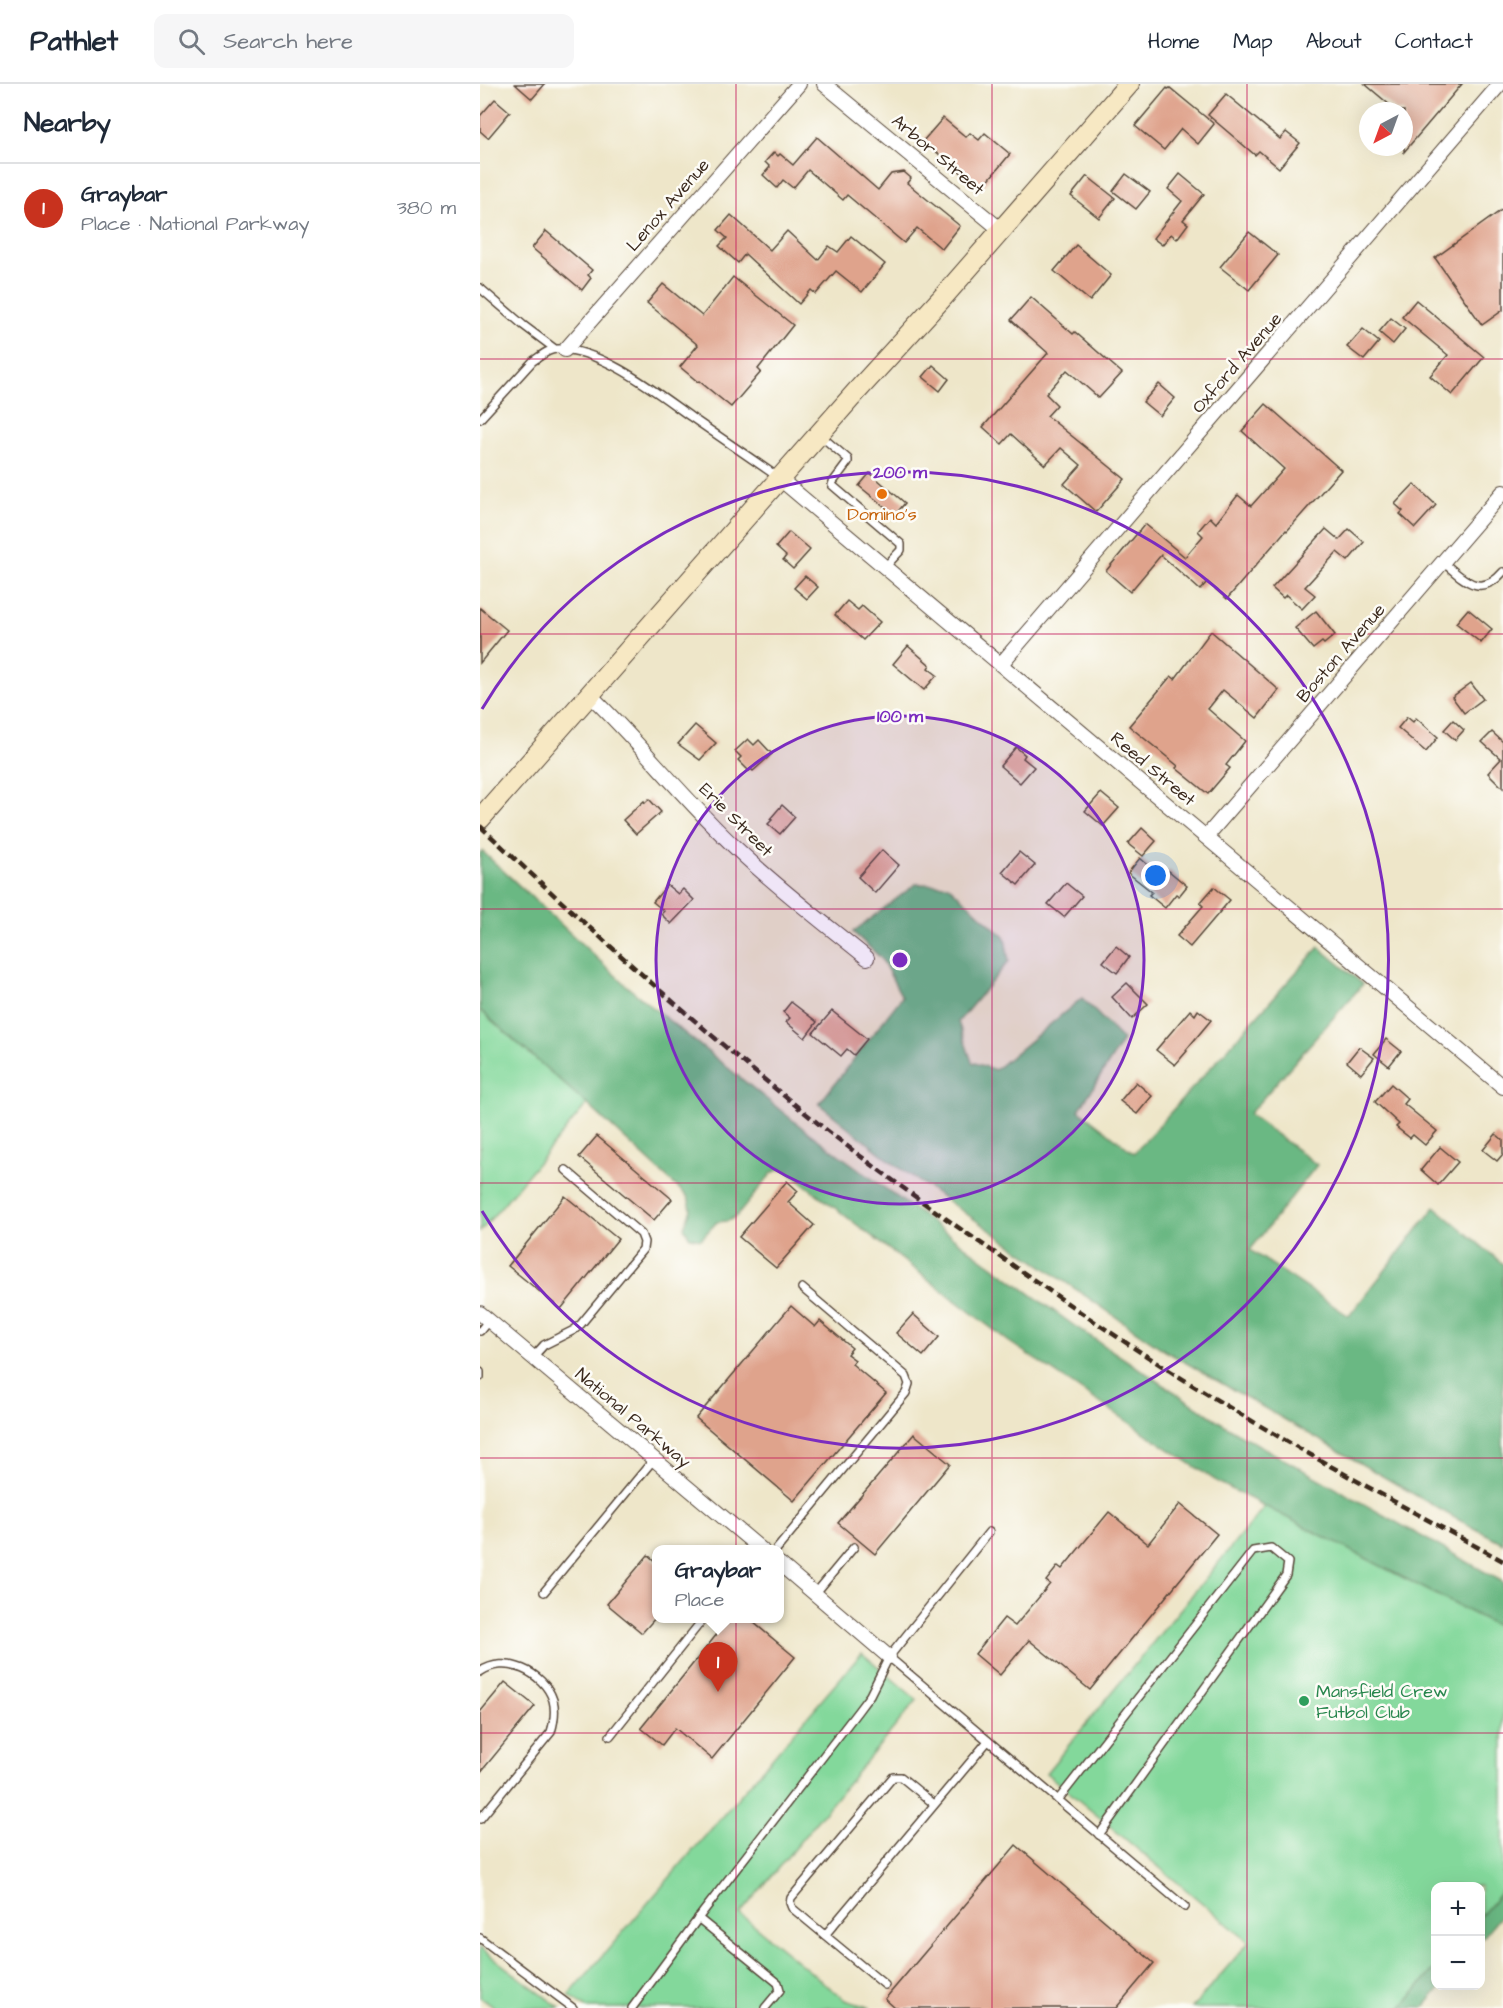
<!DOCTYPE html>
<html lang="en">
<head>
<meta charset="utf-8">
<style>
  :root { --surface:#fff; --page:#f6f6f7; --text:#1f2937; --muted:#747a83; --line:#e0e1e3; --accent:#c8321e }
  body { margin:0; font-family:"Architects Daughter",sans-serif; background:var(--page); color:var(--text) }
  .controls { position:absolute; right:18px; bottom:18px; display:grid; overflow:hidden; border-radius:12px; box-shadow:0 6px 24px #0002 }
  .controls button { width:54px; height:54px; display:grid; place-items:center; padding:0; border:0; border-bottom:2px solid var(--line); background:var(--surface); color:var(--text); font:30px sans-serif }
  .compass { position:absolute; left:879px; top:18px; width:54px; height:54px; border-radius:50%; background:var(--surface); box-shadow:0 6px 24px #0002; rotate:221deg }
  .you { position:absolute; left:676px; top:792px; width:21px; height:21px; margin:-15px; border:4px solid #fff; border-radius:50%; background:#1a73e8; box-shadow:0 0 0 9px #1a73e833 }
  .badge { display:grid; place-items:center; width:39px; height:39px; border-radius:50%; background:var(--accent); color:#fff; font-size:20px; font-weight:700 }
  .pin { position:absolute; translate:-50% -50px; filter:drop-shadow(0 2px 3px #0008) }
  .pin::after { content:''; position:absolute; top:32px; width:21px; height:18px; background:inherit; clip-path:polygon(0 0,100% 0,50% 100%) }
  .popup { position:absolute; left:172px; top:1461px; width:132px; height:78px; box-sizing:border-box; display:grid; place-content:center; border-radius:12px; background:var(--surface); filter:drop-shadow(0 2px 4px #0005); font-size:20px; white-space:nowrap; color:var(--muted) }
  .popup b { font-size:22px; color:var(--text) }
  .popup::after { content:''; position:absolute; left:50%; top:100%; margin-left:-12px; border:12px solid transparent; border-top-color:var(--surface) }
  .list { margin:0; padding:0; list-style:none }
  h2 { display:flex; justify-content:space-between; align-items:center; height:78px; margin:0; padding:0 24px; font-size:26px }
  h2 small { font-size:20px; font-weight:400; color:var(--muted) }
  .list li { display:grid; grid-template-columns:39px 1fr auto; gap:18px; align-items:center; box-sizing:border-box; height:90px; padding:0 24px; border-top:2px solid var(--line) }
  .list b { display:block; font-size:22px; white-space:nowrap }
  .list p { margin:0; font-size:20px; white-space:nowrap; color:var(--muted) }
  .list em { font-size:20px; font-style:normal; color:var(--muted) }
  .icon { flex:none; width:33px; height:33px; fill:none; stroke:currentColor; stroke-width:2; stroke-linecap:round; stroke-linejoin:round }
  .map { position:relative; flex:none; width:1023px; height:1924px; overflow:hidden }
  header { display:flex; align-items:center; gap:36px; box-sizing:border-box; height:84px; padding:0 30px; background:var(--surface); border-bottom:2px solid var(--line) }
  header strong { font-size:28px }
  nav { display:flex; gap:33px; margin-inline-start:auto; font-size:21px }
  .search { width:420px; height:54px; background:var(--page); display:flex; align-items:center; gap:15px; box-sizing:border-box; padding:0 21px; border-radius:12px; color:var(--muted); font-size:22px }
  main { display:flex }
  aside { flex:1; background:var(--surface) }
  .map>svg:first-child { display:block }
</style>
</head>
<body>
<header>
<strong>Pathlet</strong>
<div class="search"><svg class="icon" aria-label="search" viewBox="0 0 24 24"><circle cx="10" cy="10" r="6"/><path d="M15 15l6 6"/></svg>Search here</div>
<nav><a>Home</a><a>Map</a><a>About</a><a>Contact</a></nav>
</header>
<main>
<aside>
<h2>Nearby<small></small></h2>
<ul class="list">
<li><span class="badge">1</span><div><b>Graybar</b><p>Place · National Parkway</p></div><em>380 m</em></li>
</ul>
</aside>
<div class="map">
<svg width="1023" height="1924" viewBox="0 0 1023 1924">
  <rect width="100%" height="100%" fill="#fdfcf7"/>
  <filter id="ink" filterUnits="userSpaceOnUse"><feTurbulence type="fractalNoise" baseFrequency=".0167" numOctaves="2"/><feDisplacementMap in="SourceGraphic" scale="12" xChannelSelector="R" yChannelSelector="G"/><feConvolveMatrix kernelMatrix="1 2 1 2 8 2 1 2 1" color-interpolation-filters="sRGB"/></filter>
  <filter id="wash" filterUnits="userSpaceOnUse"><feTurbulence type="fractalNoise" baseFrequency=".008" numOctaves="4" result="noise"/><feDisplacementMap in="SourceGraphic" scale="24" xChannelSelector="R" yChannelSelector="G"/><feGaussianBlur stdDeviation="1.35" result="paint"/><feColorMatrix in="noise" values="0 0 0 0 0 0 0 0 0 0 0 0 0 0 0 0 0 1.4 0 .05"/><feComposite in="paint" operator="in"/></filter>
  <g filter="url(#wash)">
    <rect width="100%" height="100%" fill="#eee6c9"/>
    <g fill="#83d89b" stroke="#5f815c" stroke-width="1.5">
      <path d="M0,926L107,1020L0,1148Z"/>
      <path d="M785,1422L1023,1545V1806L1001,1832L1000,1802H956L955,1884L921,1924H712L769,1858L566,1689Z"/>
      <path d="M382,1569L437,1616L260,1830L365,1916L391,1924H107L89,1911Z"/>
      <path d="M0,1864L80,1924H15L0,1913Z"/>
    </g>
    <g fill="#6ab883" stroke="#527150" stroke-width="1.5">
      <path d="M2,767L150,905L325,1046L596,1243L752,1346L1023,1498V1545L738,1398L528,1257L307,1087L299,1085L292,1089L257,1132L248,1137L237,1138L221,1155L210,1153L204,1144L211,1125L208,1113L107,1020L0,926V769Z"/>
      <path d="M436,800L468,801L525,854L529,877L478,938L492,978L515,986L602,914L643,956L599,1026L654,1069L839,863L883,900L769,1030L837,1081L770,1166L869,1232L955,1123L1023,1180V1459L975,1434L684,1266L414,1080L339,1020L422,913L401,874L373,848Z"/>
      <path d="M1023,1806V1829L1001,1856V1832Z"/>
      <path d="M955,1884L956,1902H962L943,1924H921Z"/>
    </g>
    <g id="blocks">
      <g fill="#dfa38c">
        <path d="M35,0H65L52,15Z"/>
        <path d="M885,0H982L924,68V27H917Z"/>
        <path d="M687,4L688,5L690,4L734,40L718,60L701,45L684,66L655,42Z"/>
        <path d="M746,10L800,55L806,48L820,59L799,84L779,67L775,71L728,31Z"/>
        <path d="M15,15L30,28L8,54L0,47V32Z"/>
        <path d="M463,34L486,53L490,49L499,56L505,49L530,70L501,105L443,57Z"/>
        <path d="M337,53L398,106L411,90L424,88L431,94L427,99L480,142L462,165L437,144L424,159L367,111L363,116L328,86L313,104L303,96L297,104L283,91L290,83L285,78L294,68L298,72L300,70L313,81Z"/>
        <path d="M646,90L670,108L656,125L633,107Z"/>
        <path d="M700,90L724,110L703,136L708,140L697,155L691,150L682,161L673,154L702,117L688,105Z"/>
        <path d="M607,92L635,114L619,134L591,112Z"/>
        <path d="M1023,125V226L1002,241L955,174Z"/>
        <path d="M251,131L290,166L307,147L338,176L349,162L358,168L371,152L405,180L382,208L356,187L336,210L331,206L319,220L265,170L258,179L239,162L247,154L238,146Z"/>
        <path d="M66,147L112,186L108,191L111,194L102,206L52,164Z"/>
        <path d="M769,148L798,171L769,206L740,183Z"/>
        <path d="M596,161L631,191L610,217L574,187Z"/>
        <path d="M253,193L313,241L278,285L281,288L251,323L219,297L218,298L200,283L218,261L167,219L183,200L222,232Z"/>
        <path d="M551,213L593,250L595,248L642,289L619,314L587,286L566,310L577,321L567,332L645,395L616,428L584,400L601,381L581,364L565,381L531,350L522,360L503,343L568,269L531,236Z"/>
        <path d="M936,216L1004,273L972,311L950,292L968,271L922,233Z"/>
        <path d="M911,234L925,245L913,260L899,248Z"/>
        <path d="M883,245L899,258L884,276L867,263Z"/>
        <path d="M453,281L469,295L460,307L443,293Z"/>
        <path d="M679,300L695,314L680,332L663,318Z"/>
        <path d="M786,320L861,386L807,447L806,446L747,515L727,498L720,506L681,471L650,508L626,487L665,440L705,473L723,452L718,447L730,433L736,439L758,411L771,422L804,385L762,347Z"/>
        <path d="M390,389L425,419L415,431L379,402Z"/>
        <path d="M934,400L956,421L935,444L920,430L923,427L915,420Z"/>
        <path d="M846,445L859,456L869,445L884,458L868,477L857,468L825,503L835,511L822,525L806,511L803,514L792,504Z"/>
        <path d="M309,448L330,466L313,485L303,476L306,472L296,463Z"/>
        <path d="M325,492L338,503L327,515L314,504Z"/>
        <path d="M367,517L378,526L382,522L400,538L383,556L355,531Z"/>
        <path d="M0,524L27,546L0,579Z"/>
        <path d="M988,525L1012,545L1001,559L976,539Z"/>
        <path d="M836,527L855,551L844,560L842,558L833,565L815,544Z"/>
        <path d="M731,547L799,606L777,634L743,606L728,625L765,657L746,681L750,684L728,710L696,684L698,682L649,642L691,592L695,595Z"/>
        <path d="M428,562L450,581L448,584L457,591L444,606L413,580Z"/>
        <path d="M991,599L1003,615L984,629L972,613Z"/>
        <path d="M927,633L933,638L936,634L958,653L946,668L918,644Z"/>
        <path d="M973,636L984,646L975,656L964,646Z"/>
        <path d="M215,641L236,659L220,676L198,660Z"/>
        <path d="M1012,648L1023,658V704L1008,689L1021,675L1002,658Z"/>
        <path d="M268,655L274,661L279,656L292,670L273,687L271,685L269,687L258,676L261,673L255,667Z"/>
        <path d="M536,663L545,671L543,674L554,683L540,699L520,682Z"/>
        <path d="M621,709L639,724L623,742L605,727Z"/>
        <path d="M169,715L181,728L156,750L143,736L164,717L165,719Z"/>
        <path d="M302,721L315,733L300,750L288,740L292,736L290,735Z"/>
        <path d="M662,744L676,757L663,772L648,760Z"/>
        <path d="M402,766L419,781L395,809L378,793Z"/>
        <path d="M539,768L555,781L538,801L522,788Z"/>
        <path d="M660,774L683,794L689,787L707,802L699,812L696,810L685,824L669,811L672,808L648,789Z"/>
        <path d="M586,799L602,812L584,833L568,820Z"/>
        <path d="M187,801L198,810L203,805L214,816L191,840L181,830L184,827L173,818Z"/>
        <path d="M734,803L750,816L710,863L697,852L723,822L720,819Z"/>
        <path d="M636,862L649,873L637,889L623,878Z"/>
        <path d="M647,899L668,920L652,935L632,913Z"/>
        <path d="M311,918L337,938L325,954L306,938L310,934L303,928Z"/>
        <path d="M710,926L715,931L718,926L731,936L706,966L707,967L695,981L676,966Z"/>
        <path d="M352,927L387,955L374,971L367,965L361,972L333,949Z"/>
        <path d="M906,955L921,967L909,982L894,970Z"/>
        <path d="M879,963L894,974L881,990L867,978Z"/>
        <path d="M656,998L672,1012L657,1030L640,1017Z"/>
        <path d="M911,1000L928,1015L924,1020L957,1047L945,1061L933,1051L930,1054L916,1043L919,1040L895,1018Z"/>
        <path d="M1016,1050L1023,1056V1070L1017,1077L1003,1066Z"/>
        <path d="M117,1052L192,1115L174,1136L99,1073Z"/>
        <path d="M960,1063L978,1078L958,1101L941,1086Z"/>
        <path d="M307,1097L318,1107L308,1118L334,1141L296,1184L259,1153Z"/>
        <path d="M85,1112L138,1155L81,1225L28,1182Z"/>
        <path d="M311,1222L335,1243L340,1237L372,1264L367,1270L375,1276L372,1280L406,1309L314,1417L216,1334Z"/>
        <path d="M433,1230L459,1253L443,1272L416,1249Z"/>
        <path d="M434,1350L470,1380L395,1470L358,1439Z"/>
        <path d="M700,1420L737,1450L610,1606L549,1556L520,1591L495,1570L524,1534L535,1542L570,1500L566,1497L578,1482L582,1485L629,1428L668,1460Z"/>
        <path d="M168,1471L177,1479V1532L162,1549L127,1520Z"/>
        <path d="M250,1534H268L315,1573L232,1675L195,1644L182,1661L161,1644Z"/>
        <path d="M25,1598L55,1622L0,1689V1628Z"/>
        <path d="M536,1761L674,1879L636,1924H415L405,1915Z"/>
      </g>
    </g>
  </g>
  <g filter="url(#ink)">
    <use href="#blocks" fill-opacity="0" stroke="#564638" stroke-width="1.5"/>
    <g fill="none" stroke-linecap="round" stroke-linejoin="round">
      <g stroke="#564638" stroke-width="10">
        <g id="lane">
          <path d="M0,204L43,241L75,265"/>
          <path d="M0,335L53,277C61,272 68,265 77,265C121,264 177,309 211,333C240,353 269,373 298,393"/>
          <path d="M341,352L368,375V378L353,398L352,401L421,460V466L405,483"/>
          <path d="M963,478C983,495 1000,515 1023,488"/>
          <path d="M0,1247L9,1236"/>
          <path d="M53,1273L64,1261L94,1246L101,1240L163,1165L164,1158L161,1150L86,1086"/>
          <path d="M0,1288V1293"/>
          <path d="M296,1466L426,1309L429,1300L426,1292L322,1204"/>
          <path d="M64,1508L174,1375"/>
          <path d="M335,1510L374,1463"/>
          <path d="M409,1573L705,1823"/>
          <path d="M0,1588C25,1570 64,1588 73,1616C76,1627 74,1638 71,1648L0,1735"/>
          <path d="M130,1652L224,1534"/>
          <path d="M578,1716L773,1467L791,1464L808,1478L806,1491L619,1751"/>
          <path d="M218,1834L298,1899L300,1906L285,1924"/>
          <path d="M345,1851L508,1657"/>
          <path d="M0,1854L93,1924"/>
          <path d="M405,1901L312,1824L310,1819L311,1814L413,1693H421L454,1720"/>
          <path d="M152,1924L223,1828L378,1627L390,1611L409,1573L509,1448"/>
        </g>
      </g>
      <g stroke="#564638" stroke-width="16">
        <g id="street">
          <path d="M344,0L521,146"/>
          <path d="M85,266L319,0"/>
          <path d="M300,395L1023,1003"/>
          <path d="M521,580L1020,0"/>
          <path d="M110,611C162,661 206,718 258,766C299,805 344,839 387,874"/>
          <path d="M726,753L1023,408"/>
          <path d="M0,1229L282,1466"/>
          <path d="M300,1480L409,1573"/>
        </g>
      </g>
      <g stroke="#564638" stroke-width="22">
        <path id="secondary" d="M0,735L376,308L463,213L649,0"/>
      </g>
      <use href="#lane" stroke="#fff" stroke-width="7"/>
      <use href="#street" stroke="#fff" stroke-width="14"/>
      <use href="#secondary" stroke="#f7e8c3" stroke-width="20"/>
      <path stroke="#3b2a1e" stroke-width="4.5" stroke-dasharray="9 4.5" stroke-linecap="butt" d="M0,742C103,839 208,934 319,1024C383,1076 450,1124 518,1171C570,1207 622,1244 676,1278C788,1350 906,1413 1023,1477"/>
    </g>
  </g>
  <path fill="none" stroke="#c2185b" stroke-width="1.5" stroke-opacity="0.55" d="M256,0V1924M512,0V1924M767,0V1924M0,275H1023M0,550H1023M0,825H1023M0,1099H1023M0,1374H1023M0,1649H1023"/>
  <circle cx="420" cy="876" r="244" fill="#7b2cbf" fill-opacity=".12"/>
  <g fill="none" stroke="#7b2cbf" stroke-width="3">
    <circle cx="420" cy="876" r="244"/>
    <path d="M2 625A488 488 0 1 1 2 1127"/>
  </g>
  <circle fill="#e8710a" stroke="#fdfcf7" stroke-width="2" cx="402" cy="410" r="6"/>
  <circle fill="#2e9e5b" stroke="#fdfcf7" stroke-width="2" cx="824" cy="1617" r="6"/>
  <g text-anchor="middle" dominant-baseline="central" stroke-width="5" stroke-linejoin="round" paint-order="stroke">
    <g font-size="18" fill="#3b2a1e" stroke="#fdfcf7">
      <text transform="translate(458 71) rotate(40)">Arbor Street</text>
      <text transform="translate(188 121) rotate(-49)">Lenox Avenue</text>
      <text transform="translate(757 279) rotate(-49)">Oxford Avenue</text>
      <text transform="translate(861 569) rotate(-49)">Boston Avenue</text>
      <text transform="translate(673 685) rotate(40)">Reed Street</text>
      <text transform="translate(256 736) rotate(45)">Erie Street</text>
      <text transform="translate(153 1334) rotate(40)">National Parkway</text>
    </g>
    <g font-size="18" fill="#c56008" stroke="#fdfcf7">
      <text x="402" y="430">Domino's</text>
    </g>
    <g font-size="18" fill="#27864d" stroke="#fdfcf7" text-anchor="start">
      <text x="836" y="1607">Mansfield Crew<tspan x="836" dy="21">Futbol Club</tspan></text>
    </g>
  </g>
  <circle cx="420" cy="876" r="9" fill="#7b2cbf" stroke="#fdfcf7" stroke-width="3"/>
  <g font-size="18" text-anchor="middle" font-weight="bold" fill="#7b2cbf" stroke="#fdfcf7" stroke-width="5" stroke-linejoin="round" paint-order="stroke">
    <text x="420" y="394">200 m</text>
    <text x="420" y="638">100 m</text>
  </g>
</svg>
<div class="controls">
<button>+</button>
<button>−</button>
</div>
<svg class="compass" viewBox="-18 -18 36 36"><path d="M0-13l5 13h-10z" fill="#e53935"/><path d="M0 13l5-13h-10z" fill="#747a83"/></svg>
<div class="you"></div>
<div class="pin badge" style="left:238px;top:1608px">1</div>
<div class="popup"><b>Graybar</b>Place</div>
</div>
</main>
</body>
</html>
